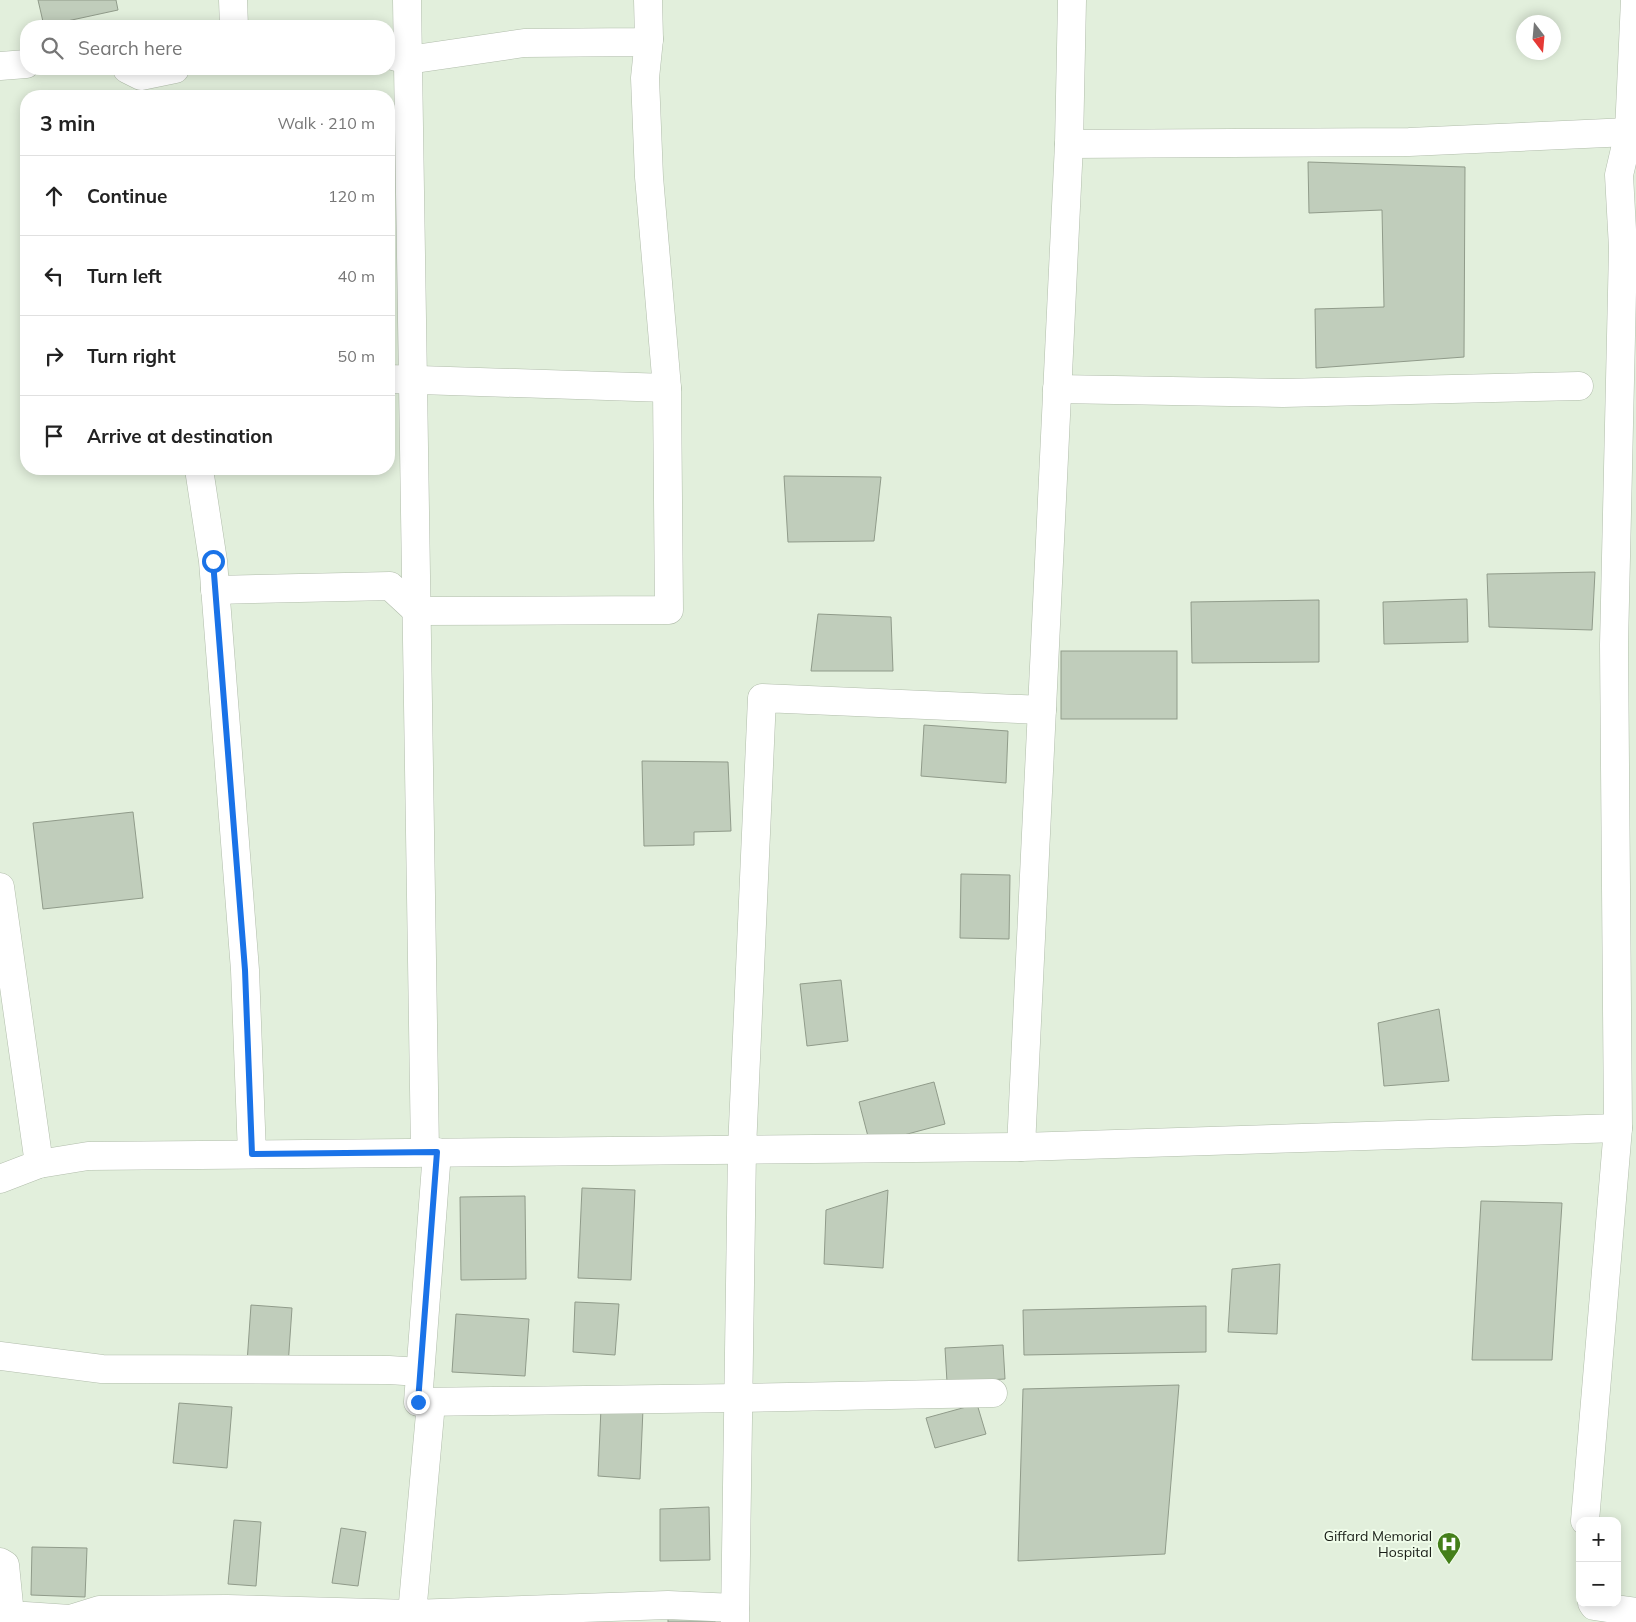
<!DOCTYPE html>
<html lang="en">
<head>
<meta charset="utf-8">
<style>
  :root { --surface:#fff; --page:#f6f6f6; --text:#222; --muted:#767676; --line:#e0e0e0 }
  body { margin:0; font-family:Mulish,sans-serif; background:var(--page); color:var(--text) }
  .controls { position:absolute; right:15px; bottom:15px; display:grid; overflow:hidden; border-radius:10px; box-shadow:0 2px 12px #0003 }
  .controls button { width:45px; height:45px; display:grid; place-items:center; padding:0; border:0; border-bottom:1px solid var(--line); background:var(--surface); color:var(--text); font:25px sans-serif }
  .compass { position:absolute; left:1516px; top:15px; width:45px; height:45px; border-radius:50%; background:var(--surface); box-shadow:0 2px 12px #0003; rotate:164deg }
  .stop { position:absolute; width:15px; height:15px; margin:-11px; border:4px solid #1a73e8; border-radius:50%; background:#fff }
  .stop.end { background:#1a73e8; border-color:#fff; box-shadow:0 1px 5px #0008 }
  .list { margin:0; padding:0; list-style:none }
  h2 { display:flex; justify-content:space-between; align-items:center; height:65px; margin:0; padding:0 20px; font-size:21px }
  h2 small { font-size:16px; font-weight:400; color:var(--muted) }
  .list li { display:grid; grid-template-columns:32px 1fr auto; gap:15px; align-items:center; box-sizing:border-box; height:80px; padding:0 20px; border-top:1px solid var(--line) }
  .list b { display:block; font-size:19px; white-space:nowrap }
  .list em { font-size:16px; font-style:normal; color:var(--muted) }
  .icon { flex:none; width:28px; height:28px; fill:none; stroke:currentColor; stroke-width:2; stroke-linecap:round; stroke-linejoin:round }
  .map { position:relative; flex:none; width:1636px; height:1622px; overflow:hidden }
  .search { position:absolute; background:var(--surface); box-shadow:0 2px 12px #0003; left:20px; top:20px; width:375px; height:55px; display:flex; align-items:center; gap:12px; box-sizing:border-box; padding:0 18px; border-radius:20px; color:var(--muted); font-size:19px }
  .panel { position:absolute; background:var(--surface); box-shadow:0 2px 12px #0003; left:20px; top:90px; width:375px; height:385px; border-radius:20px }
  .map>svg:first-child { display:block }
</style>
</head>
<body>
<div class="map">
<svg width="1636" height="1622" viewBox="0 0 1636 1622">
  <rect width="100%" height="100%" fill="#e2efdc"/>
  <g fill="#c0cdbb" stroke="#909b8a">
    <path d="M38,0H116L118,10L44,26Z"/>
    <path d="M1308,162L1465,167L1464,357L1316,368L1315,309L1384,307L1382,210L1309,213Z"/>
    <path d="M784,476L881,477L874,541L788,542Z"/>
    <path d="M1595,572L1592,630L1489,627L1487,574Z"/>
    <path d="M1467,599L1468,642L1384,644L1383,602Z"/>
    <path d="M1319,600V662L1192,663L1191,602Z"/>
    <path d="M818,614L891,617L893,671H811Z"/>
    <rect x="1061" y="651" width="116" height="68"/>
    <path d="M924,725L1008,731L1006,783L921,776Z"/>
    <path d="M642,761L728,762L731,831L694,832V845L644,846Z"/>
    <path d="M133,812L143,898L43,909L33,823Z"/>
    <path d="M961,874L1010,875L1009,939L960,938Z"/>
    <path d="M841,980L848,1041L807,1046L800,984Z"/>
    <path d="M1439,1009L1449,1081L1384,1086L1378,1023Z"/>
    <path d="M934,1082L945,1124L870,1144L859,1102Z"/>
    <path d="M582,1188L635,1190L631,1280L578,1278Z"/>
    <path d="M888,1190L883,1268L824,1264L826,1210Z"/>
    <path d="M525,1196L526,1279L461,1280L460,1197Z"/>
    <path d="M1481,1201L1562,1203L1552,1360H1472Z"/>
    <path d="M1280,1264L1277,1334L1228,1332L1232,1269Z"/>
    <path d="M575,1302L619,1304L615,1355L573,1352Z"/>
    <path d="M251,1305L292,1308L288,1366L247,1363Z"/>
    <path d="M1206,1306V1352L1024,1355L1023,1310Z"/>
    <path d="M456,1314L529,1319L525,1376L452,1372Z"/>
    <path d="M1003,1345L1005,1379L947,1382L945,1348Z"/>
    <path d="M1179,1385L1165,1554L1018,1561L1023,1389Z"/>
    <path d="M179,1403L232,1407L227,1468L173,1463Z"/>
    <path d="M977,1404L986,1434L935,1448L926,1418Z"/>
    <path d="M601,1408L643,1409L640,1479L598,1476Z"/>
    <path d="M709,1507L710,1560L660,1561V1509Z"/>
    <path d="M234,1520L261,1522L256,1586L228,1584Z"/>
    <path d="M341,1528L366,1532L358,1586L332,1583Z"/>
    <path d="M32,1547L87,1548L85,1597L31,1595Z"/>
    <path d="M668,1605L715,1616V1622H668Z"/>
  </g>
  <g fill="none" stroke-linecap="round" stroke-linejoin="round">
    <g stroke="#b1bdab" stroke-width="29">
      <g id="minor">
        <path d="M233,0L234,26"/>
        <path d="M407,0L425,1152"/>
        <path d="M648,0L649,39"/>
        <path d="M0,66L26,64"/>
        <path d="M127,69L141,76L175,69"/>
        <path d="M1069,144L1409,142L1629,132"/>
        <path d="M389,379L667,388"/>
        <path d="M1057,389L1283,393L1579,386"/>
        <path d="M199,469L213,561L245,970L252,1154"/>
        <path d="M215,590L390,586L417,611L669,610L667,388L649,177L645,78L649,39L638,42L524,43L408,60L389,55"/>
        <path d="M0,887L39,1164"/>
        <path d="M1021,1147L1069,144L1072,0"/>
        <path d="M437,1152L418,1402L739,1398L993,1393"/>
        <path d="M0,1179L39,1164L88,1156L1021,1147L1618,1128"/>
        <path d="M0,1356L102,1369L389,1370L420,1372"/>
        <path d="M431,1403L412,1614L668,1605L735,1608"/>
        <path d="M1585,1521L1618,1128L1614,645L1623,248L1619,175L1629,132L1635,0"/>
        <path d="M0,1562L5,1565L10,1615L70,1619L99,1610L227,1609L412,1614"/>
        <path d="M1592,1603L1594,1606L1636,1612"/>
        <path d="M735,1622L742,1149L762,698L1042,710"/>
      </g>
    </g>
    <use href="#minor" stroke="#fff" stroke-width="28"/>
  </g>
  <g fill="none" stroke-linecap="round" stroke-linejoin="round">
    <path stroke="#1a73e8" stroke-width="6" d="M213,561L245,970L252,1154L437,1152L418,1402"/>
  </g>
  <defs>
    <g id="hospital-pin" transform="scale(1.25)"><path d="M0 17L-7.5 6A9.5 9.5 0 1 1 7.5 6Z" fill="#447f1a" stroke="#effce9"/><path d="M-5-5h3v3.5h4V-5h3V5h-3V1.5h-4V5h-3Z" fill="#fff"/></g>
  </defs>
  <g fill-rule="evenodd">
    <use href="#hospital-pin" x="1449" y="1544"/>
  </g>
  <g text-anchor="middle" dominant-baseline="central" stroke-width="4" stroke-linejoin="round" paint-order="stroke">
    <g font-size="14" fill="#181d16" stroke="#effce9" text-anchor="end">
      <text x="1432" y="1536">Giffard Memorial<tspan x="1432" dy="16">Hospital</tspan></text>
    </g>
  </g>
</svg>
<div class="controls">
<button>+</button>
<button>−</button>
</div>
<svg class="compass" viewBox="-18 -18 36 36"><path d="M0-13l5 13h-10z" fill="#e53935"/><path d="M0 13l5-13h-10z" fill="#767676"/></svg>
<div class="stop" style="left:213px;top:561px"></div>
<div class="stop end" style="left:418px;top:1402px"></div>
<div class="search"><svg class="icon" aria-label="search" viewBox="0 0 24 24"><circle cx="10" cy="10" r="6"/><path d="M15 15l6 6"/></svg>Search here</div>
<section class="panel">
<h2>3 min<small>Walk · 210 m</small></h2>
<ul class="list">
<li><svg class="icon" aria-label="ahead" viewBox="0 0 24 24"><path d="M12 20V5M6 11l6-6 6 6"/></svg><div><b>Continue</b></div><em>120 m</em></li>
<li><svg class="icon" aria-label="left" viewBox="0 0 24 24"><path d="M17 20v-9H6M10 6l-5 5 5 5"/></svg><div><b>Turn left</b></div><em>40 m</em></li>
<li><svg class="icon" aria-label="right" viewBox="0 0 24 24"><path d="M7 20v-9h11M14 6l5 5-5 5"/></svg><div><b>Turn right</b></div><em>50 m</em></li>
<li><svg class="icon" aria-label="arrive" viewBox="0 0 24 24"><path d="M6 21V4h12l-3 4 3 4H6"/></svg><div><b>Arrive at destination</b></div></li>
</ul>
</section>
</div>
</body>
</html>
